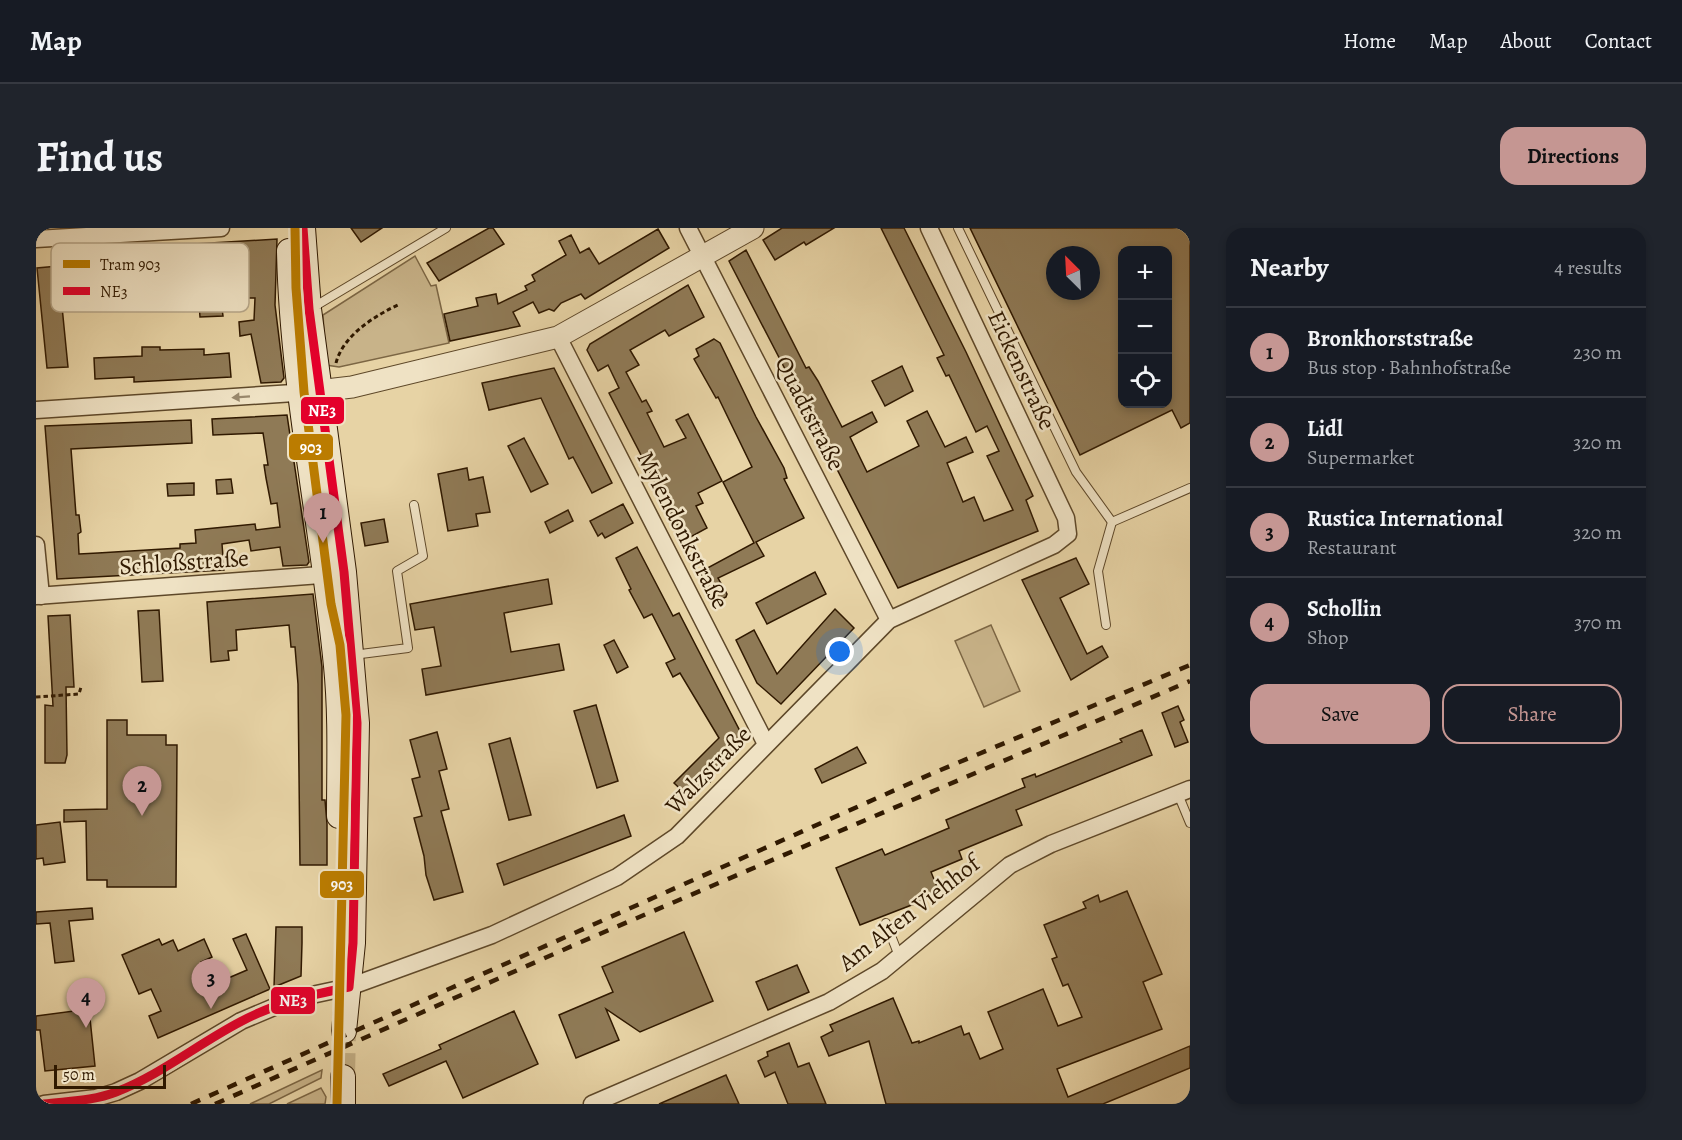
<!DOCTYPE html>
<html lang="en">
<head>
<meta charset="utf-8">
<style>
  :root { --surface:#171b24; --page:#20242c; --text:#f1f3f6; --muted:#9ea1a6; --line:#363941; --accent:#c59692 }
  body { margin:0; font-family:Alegreya,serif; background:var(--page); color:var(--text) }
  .controls { position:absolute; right:18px; top:18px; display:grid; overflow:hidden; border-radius:12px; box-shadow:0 3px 9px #0003 }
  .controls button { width:54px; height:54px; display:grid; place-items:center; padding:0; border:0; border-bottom:2px solid var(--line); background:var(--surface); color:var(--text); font:30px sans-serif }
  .compass { position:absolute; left:1010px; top:18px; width:54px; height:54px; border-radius:50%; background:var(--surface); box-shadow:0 3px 9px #0003; rotate:336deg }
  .scale { position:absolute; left:18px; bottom:15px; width:112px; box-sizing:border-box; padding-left:6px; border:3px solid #301900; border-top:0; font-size:16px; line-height:21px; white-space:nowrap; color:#301900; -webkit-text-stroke:4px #efe2c4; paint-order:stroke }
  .you { position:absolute; left:804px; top:424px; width:21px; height:21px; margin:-15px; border:4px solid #fff; border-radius:50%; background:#1a73e8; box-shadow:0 0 0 9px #1a73e833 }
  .badge { display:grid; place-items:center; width:39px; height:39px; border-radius:50%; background:var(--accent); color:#111; font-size:20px; font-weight:700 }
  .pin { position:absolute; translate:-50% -50px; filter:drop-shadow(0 2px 3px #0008) }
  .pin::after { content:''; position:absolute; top:32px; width:21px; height:18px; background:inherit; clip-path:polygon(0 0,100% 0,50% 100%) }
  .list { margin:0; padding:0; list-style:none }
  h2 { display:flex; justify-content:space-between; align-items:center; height:78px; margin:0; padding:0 24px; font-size:26px }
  h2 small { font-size:20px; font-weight:400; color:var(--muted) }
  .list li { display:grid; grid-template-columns:39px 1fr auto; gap:18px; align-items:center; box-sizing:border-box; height:90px; padding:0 24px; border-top:2px solid var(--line) }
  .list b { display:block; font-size:22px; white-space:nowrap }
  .list p { margin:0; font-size:20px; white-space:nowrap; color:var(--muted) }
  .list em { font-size:20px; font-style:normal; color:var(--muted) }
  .actions { display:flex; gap:12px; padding:18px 24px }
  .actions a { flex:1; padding:14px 0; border:2px solid var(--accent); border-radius:18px; text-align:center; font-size:21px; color:var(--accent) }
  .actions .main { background:var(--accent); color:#111 }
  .icon { flex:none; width:33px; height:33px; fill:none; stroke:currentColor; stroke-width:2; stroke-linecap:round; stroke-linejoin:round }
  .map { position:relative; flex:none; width:1154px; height:876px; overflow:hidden; border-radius:18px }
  header { display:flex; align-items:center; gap:36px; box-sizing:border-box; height:84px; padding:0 30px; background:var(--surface); border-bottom:2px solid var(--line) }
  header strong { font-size:28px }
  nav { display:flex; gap:33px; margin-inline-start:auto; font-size:21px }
  .intro { display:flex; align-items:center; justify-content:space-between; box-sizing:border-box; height:144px; padding:0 36px }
  h1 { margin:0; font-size:42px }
  .button { padding:15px 27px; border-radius:18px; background:var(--accent); color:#111; font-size:21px; font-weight:700 }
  main { display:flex; gap:36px; padding:0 36px }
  aside { flex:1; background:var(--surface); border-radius:18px; box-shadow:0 3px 9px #0003 }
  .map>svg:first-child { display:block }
</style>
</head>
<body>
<header>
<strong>Map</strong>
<nav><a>Home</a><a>Map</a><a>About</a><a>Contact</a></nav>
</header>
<div class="intro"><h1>Find us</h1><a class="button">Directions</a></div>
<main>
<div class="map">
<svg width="1154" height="876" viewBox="0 0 1154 876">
  <rect width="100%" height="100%" fill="#e7d3a5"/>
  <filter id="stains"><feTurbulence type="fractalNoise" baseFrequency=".00333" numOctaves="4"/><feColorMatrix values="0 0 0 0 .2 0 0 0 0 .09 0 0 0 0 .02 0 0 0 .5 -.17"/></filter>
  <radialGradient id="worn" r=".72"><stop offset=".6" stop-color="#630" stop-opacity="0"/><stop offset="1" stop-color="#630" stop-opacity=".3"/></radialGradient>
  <g fill="#c8b389" stroke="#7c6644" stroke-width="1.5">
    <path d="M379,28L395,58L400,57L413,115L303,139L290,137L287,87Z"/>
    <path d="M955,397L984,463L948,479L919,413Z"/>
    <path d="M286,842L285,850L233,876H214Z"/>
    <path d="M285,860L290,869L289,876H251Z"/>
  </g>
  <g fill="#8f7a56" stroke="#301900" stroke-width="1.5" fill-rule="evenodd">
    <path d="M315,0H346L325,14Z"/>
    <path d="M453,0H457L468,16L403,53L391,35Z"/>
    <path d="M746,0H798L770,17L768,14L739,32L727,12Z"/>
    <path d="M845,0H868L930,124L997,268L990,272L1002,303L862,360L768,177L761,175L764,170L693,33L710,22L770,140L773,139L782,153L806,199L836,184L841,194L814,209L831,244L883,218L871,193L891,183L909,219L930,209L937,224L911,235L927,274L938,269L948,293L977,282L951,228L963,223L951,198L940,204L913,147L910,148L901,130L908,127Z"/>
    <path d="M934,0H1154V195L1145,200L1136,182L1044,227ZM1086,22H1131V176H1086ZM1019,27H1055V63H1019Z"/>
    <path d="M622,1L633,20L549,71L545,66L525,75L518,83L513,81L503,85L497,74L477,84L484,98L414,113L408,86L442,78L440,70L460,66L462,76L491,62L489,58L499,53L496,47L530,27L523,13L535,7L544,25L553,20L563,36Z"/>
    <path d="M241,11L239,77L248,150L245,154L225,155L215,106L204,108L203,94L218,92L219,70H205L206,36L141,41L142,47L112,49L113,57L61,61L59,22Z"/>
    <path d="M22,38L32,139L11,140L1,40Z"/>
    <path d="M652,57L668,89L633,108L629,102L594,122L603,137L590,144L606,174L610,172L616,183L611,185L628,219L650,210L640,192L652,186L686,253L662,265L667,275L660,278L671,300L649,312L573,165L583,160L572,137L562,143L551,122L554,116Z"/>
    <path d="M185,73L187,88L164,89L163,76Z"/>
    <path d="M678,111L684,115L720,189L748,240L751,250L748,251L768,290L720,314L728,328L682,350L691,366L690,369L680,374L664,344L718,315L687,254L716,239L682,169L680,170L658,131L663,128L660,121Z"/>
    <path d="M106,119H124V122L168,121V127L193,125L195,149L98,154V149L59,151L58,130L106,128Z"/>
    <path d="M866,138L877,163L849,178L836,153Z"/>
    <path d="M518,140L576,255L556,265L537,229L533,231L505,170L453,182L446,155Z"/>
    <path d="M251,187L273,334L271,337L247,338L244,319L215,323L213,312L186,316L188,342L21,351L9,198L155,192L156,215L35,221L40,287H43L45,304L42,306L43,326L62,325L144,320V316L160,315L159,302L219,296L220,302L244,299L241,275L235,276L230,250L228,237H232L227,205L177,207L176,191Z"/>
    <path d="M488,210L512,256L495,264L472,218Z"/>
    <path d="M431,240L433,252L447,249L454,284L440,286L442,298L412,303L402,246Z"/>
    <path d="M195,251L197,265L181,266L180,252Z"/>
    <path d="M158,255V267L132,268L131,256Z"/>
    <path d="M587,276L597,295L569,310L566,305L562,308L554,293Z"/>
    <path d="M532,282L537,293L514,305L509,294Z"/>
    <path d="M348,291L352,314L329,318L325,295Z"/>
    <path d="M601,319L637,388L643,385L707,509L700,512L705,518L677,547L674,554L671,553L655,571L638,555L683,510L644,445L637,449L630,435L639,431L616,386L608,390L593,362L595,361L580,330Z"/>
    <path d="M1040,330L1053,356L1024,370L1051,426L1066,418L1072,429L1035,452L986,352Z"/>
    <path d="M779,344L790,366L731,396L720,375Z"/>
    <path d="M512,351L516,376L468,385L475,424L523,416L528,442L390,467L386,441L405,438L398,399L379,402L374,376Z"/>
    <path d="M277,366L286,439V572H289L291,596V637H264L262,456L259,419H255L253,397L200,402L201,422L192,423L193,432L175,434L171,374Z"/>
    <path d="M799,381L818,400L745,476L721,455L700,412L718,402L741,446Z"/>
    <path d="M123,382L127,453L106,454L102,383Z"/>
    <path d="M34,387L38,459H30L31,527L29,535H9V477L17,478L12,388Z"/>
    <path d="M578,412L592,439L581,445L568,417Z"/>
    <path d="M560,477L582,553L561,560L538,483Z"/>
    <path d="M1142,478L1148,492L1144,494L1152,514L1139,519L1126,485Z"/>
    <path d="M71,492H91V507H130V517H141L140,659H71V652H51L50,593L28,594V582L71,581Z"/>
    <path d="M1106,502L1116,527L980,582L986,597L923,623L926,631L895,644L904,666L824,697L800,640L846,621L849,627L913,600L910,592L989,559L986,551L999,546L1000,549L1086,514L1084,511Z"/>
    <path d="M401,504L411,541L403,543L413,581L405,583L427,664L398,672L390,647L388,628L378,590L386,588L376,551L384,549L374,512Z"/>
    <path d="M474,510L495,587L473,592L453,516Z"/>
    <path d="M821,519L830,535L786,555L779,541Z"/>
    <path d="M588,587L595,608L468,657L461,636Z"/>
    <path d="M24,594L29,634L8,637L7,630L0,631V597Z"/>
    <path d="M1091,663L1126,746L1107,754L1126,801L1021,841L1032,869L1154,818V840L1067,876H850L833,813L793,828L785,809L797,803L794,797L857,770L876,815L883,813V815L925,798L928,807L933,805L944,831L967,821L952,784L1007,761L1022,798L1046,789L1032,756L1027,758L1016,731L1021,729L1008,697L1050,680L1047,674L1062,667L1064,674Z"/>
    <path d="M56,680L57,691L33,693L38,733L19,735L14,695L0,696V684Z"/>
    <path d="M240,699H266V715L265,748L238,759Z"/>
    <path d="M648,704L677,773L604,804L570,781L583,812L540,830L523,787L577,764L566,739Z"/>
    <path d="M210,706L234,761L122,810L113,788L125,783L115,761L103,766L86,727L123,711L126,717L137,712L142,723L168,711L176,729L165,734L176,757L211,742L197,711Z"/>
    <path d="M761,737L773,764L732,782L720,754Z"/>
    <path d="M53,781L59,838L9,843L4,802H0V788Z"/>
    <path d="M478,783L502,836L427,870L410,833L353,858L347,846L405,821L403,817Z"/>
    <path d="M753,815L762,839L773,835L790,876H752L739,844L729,849L722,833L732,828L731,824Z"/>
    <path d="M690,847L703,876H623Z"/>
  </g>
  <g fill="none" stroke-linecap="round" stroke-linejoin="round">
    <path stroke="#c2ae84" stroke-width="24" stroke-dasharray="24 12" stroke-linecap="butt" d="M307,849L308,803"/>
    <g stroke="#5e4829" stroke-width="10">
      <g id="service">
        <path d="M922,0L1040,244L1076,294L1154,260"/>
        <path d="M276,80L410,0"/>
        <path d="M1070,397L1062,343L1076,294"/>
        <path d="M317,427L372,420L361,343L387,328L378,277"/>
        <path d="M1142,566L1154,595"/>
        <path d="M850,695L863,728"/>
      </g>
    </g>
    <g stroke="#5e4829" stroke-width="19">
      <g id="minor">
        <path d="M652,0L853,392"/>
        <path d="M0,11L185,0"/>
        <path d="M522,109L730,516"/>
        <path d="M0,182L273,164"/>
        <path d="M0,317L5,368"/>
        <path d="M0,368L298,346"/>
        <path d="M8,876L60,870L80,864L104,853L205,793L257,771L313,759L456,707L581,649L641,608L853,392L1018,317L1032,306L1030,290L893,0"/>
        <path d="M556,876L793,774L846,743L974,637L1015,616L1154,561"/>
      </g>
    </g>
    <g stroke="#5e4829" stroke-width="23">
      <path id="tertiary" d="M273,164L316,159L522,109L717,0"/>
    </g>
    <g stroke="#301900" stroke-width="26">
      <g id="secondary">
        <path d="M267,0L273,81L308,344L321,495L317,715L308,803"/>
        <path d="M253,23C256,162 287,299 300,438C305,488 303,538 303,588"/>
        <path d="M307,876V849"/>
      </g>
    </g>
    <g stroke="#301900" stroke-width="3" stroke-dasharray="4.5 3" stroke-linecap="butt">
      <path d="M300,135C307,107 340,87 364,76"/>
      <path d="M0,469L43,466L45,459"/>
    </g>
    <use href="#service" stroke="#efe2c4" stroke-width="8"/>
    <use href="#minor" stroke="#efe2c4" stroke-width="16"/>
    <use href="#tertiary" stroke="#efe2c4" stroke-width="21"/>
    <use href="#secondary" stroke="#efe2c4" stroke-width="24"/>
    <g stroke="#301900" stroke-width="4.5" stroke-dasharray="10 10" stroke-linecap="butt">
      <path d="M155,876L895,546L1154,437"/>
      <path d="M179,876L545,714L1154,453"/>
    </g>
    <g stroke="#efe2c4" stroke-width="14">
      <path id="bus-1" d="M8,876C32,873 57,873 80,864C124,847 162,816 204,794C239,775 275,767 313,759L317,715L321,495L308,344L273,81L267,0"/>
    </g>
    <use href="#bus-1" stroke="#e4002b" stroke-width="9"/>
    <g stroke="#efe2c4" stroke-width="14">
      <path id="tram-1" d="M259,0L260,60L268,164L295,376L304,417L310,487L301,876"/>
    </g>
    <use href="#tram-1" stroke="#bb7c00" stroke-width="9"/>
  </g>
  <defs><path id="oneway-solid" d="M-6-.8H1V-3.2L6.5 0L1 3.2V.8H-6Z" transform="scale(1.5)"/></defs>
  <use fill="#99886c" href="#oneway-solid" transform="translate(205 169) rotate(176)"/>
  <g text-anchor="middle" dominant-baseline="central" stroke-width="5" stroke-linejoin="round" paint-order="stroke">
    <g font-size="24" fill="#301900" stroke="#efe2c4">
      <text transform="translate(986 142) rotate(65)">Eickenstraße</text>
      <text transform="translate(774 185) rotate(63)">Quadtstraße</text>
      <text transform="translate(647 302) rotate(63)">Mylendonkstraße</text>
      <text transform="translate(148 334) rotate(-4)">Schloßstraße</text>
      <text transform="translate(672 542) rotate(-46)">Walzstraße</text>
      <text transform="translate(873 685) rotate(-38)">Am Alten Viehhof</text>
    </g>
  </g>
  <rect x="15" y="15" width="198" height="69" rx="9" fill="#efe2c4" stroke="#b6a689" stroke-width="1.5"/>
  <rect x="27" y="32" width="27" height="8" fill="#bb7c00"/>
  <rect x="27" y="59" width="27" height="8" fill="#e4002b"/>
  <g font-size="16" fill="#301900">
    <text x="64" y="42">Tram 903</text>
    <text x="64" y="69">NE3</text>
  </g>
  <g stroke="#efe2c4" stroke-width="2">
    <rect x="264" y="168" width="45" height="29" rx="6" fill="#e4002b"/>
    <rect x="252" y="205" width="46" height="28" rx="6" fill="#bb7c00"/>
    <rect x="283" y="642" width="46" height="29" rx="6" fill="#bb7c00"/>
    <rect x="234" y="758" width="46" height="29" rx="6" fill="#e4002b"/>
  </g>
  <g font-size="16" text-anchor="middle" font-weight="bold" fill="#fff">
    <text x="286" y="188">NE3</text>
    <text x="275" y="225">903</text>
    <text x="306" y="662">903</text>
    <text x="257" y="778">NE3</text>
  </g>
  <rect width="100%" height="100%" filter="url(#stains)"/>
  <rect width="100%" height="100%" fill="url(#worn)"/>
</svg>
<div class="controls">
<button>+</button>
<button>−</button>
<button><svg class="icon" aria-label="locate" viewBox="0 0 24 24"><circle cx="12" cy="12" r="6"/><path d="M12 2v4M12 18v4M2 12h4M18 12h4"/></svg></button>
</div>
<svg class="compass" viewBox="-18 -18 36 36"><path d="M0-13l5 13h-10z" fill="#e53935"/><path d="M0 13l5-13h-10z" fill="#9ea1a6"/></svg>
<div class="scale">50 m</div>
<div class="you"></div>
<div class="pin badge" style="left:287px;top:315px">1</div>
<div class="pin badge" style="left:106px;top:588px">2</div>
<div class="pin badge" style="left:175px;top:781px">3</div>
<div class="pin badge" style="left:50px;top:800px">4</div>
</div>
<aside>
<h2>Nearby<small>4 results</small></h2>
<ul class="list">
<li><span class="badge">1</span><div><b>Bronkhorststraße</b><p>Bus stop · Bahnhofstraße</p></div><em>230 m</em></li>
<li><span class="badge">2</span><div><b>Lidl</b><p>Supermarket</p></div><em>320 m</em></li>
<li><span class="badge">3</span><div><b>Rustica International</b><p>Restaurant</p></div><em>320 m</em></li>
<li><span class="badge">4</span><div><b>Schollin</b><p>Shop</p></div><em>370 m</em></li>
</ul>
<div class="actions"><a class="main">Save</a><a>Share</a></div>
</aside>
</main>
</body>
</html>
